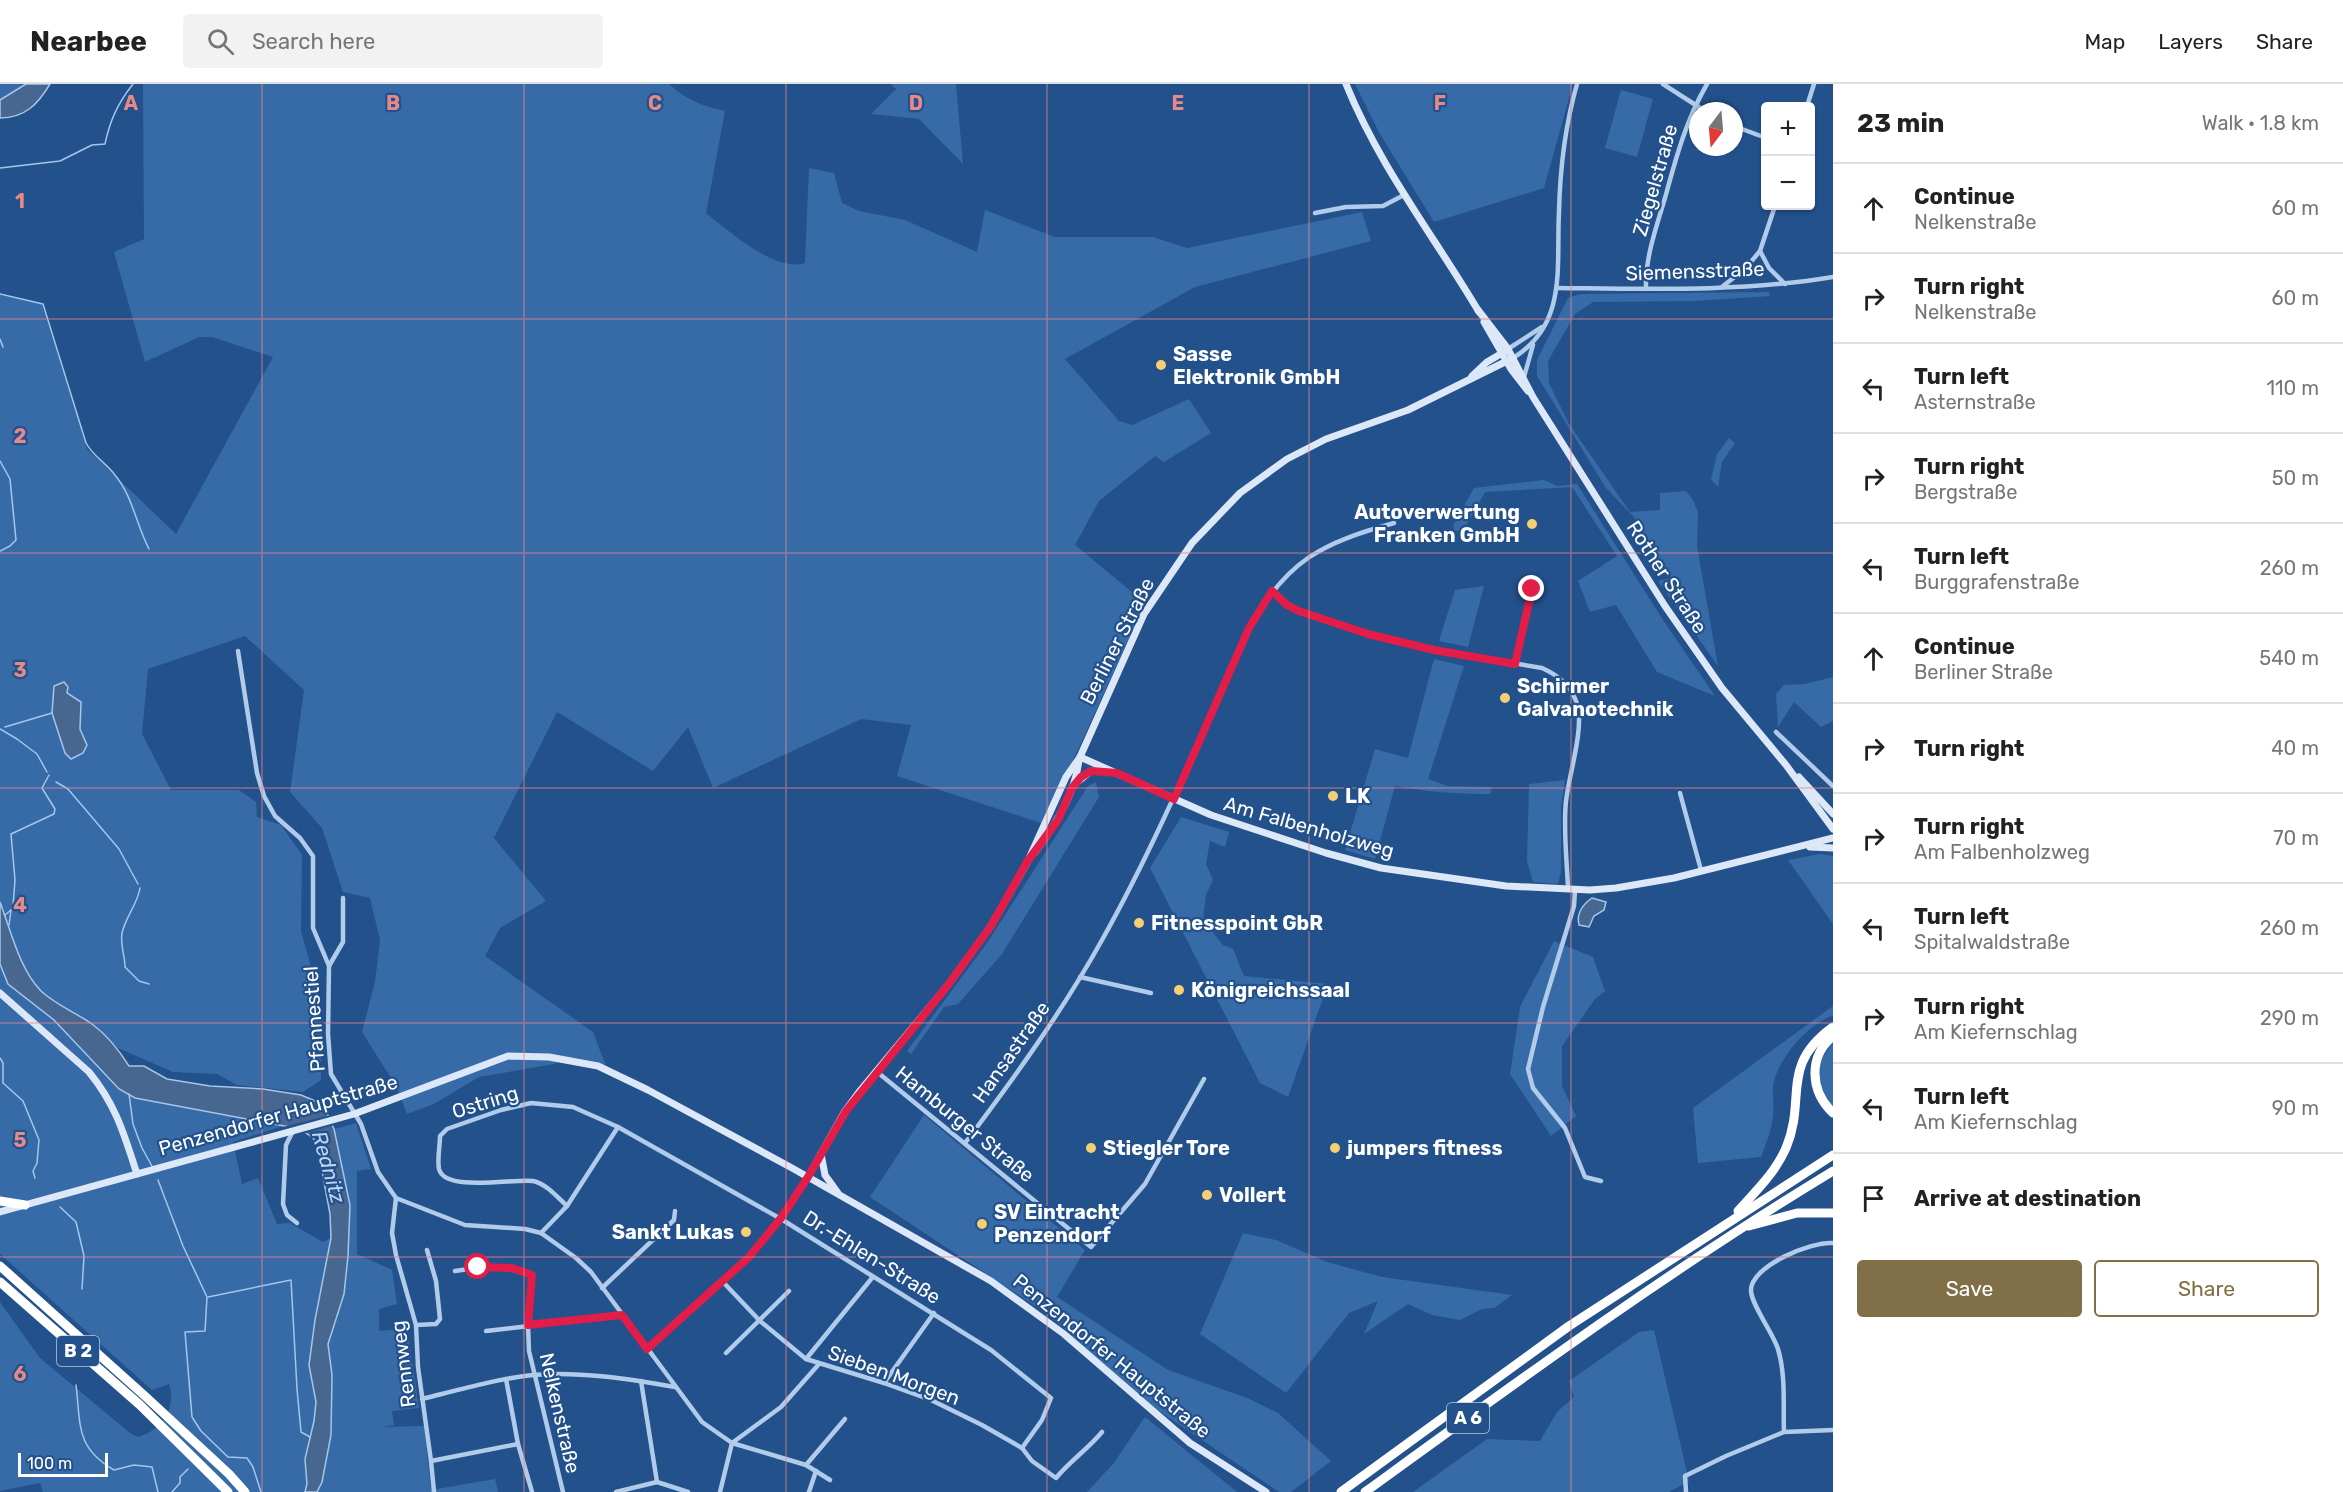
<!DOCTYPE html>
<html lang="en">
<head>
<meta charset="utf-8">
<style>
  :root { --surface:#fff; --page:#f2f2f2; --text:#222; --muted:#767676; --line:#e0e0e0; --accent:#817047 }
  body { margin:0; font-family:Rubik,sans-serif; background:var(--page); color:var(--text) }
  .controls { position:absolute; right:18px; top:18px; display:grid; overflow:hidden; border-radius:6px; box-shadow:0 2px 4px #0004 }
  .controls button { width:54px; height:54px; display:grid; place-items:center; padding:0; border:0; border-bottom:2px solid var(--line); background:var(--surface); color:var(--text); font:30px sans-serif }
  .compass { position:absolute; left:1689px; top:18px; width:54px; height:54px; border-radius:50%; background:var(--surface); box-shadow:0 2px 4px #0004; rotate:196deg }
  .scale { position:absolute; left:18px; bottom:15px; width:90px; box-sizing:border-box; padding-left:6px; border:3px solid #fff; border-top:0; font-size:16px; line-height:21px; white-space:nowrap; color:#fff; -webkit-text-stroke:4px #23518b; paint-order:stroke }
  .stop { position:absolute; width:18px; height:18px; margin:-14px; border:4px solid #e11d48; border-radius:50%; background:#fff }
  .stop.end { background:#e11d48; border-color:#fff; box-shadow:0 2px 6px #0008 }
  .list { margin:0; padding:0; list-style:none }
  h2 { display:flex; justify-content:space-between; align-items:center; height:78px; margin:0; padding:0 24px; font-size:26px }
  h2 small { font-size:20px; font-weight:400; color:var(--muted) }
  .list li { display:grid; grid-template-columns:39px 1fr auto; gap:18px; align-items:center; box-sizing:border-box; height:90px; padding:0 24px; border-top:2px solid var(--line) }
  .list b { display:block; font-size:22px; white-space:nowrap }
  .list p { margin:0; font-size:20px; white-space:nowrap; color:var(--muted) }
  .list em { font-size:20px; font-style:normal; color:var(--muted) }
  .actions { display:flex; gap:12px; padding:18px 24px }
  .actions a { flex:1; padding:14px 0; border:2px solid var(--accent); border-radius:6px; text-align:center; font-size:21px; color:var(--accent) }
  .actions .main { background:var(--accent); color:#fff }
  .icon { flex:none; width:33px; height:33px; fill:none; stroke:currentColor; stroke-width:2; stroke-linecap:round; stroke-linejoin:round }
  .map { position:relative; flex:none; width:1833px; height:1408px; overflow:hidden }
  header { display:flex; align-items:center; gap:36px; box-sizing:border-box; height:84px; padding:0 30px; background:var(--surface); border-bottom:2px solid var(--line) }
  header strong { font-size:28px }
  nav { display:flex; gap:33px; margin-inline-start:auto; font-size:21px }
  .search { width:420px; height:54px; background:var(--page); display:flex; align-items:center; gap:15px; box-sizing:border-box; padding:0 21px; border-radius:6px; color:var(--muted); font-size:22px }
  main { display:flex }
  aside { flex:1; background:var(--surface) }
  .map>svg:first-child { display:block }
</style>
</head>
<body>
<header>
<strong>Nearbee</strong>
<div class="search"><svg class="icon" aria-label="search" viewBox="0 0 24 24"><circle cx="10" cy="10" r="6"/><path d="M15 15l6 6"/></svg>Search here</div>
<nav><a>Map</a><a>Layers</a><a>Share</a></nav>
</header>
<main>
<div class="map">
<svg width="1833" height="1408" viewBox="0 0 1833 1408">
  <rect width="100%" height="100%" fill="#23518b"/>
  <g fill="#376ba8">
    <path d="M0,0H26L0,16Z"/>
    <path d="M143,0H669C686,16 703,22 725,27L706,129C728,146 775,189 805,179L809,84L834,89L842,119L859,127L905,136L977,168L985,126L1055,153H1153L1187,164L1362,128L1371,157L1195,203L1065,275L1119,337L1132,341L1189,315L1211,349L1164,378L1155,372L1099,417L1075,461L1145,519L1077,668L1041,739L897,692L911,641L861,635L713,704L688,643L653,687L557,628L494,754L546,817L500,844L485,872L593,948L606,982L572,974L554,980L479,993L434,1020L407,1030L396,1002L362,948L375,898L380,856L370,814L343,808L322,744L290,708L304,606L245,552L148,585L142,650L171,706H239L256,718L257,733L281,741L302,771L301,847L314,894L321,939V996L303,1008L237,1001L217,990L173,988L118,964L92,940L65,926L40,906L22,879L0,818V211L42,220L87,365L176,450L273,273L212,253H199L145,278L114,168L144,155Z"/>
    <path d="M891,0H956L963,80L919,35L871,30L896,5Z"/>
    <path d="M1355,0H1573L1544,104L1434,138L1380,50Z"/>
    <path d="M1621,6L1653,15L1637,73L1605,64Z"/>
    <path d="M1769,208L1770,212L1695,217L1593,218L1575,230L1548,277L1549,299L1569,340L1630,428L1660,426V409L1686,407L1693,416L1698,428L1697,462L1718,582L1658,497L1671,494L1633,432L1606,404L1537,292V276L1568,214L1580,210Z"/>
    <path d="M1729,354L1735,359L1722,378L1718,403L1711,395L1717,370Z"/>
    <path d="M1544,396L1557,402L1577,400L1663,536L1715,612L1657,588L1616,521L1590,528L1578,497L1617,472L1572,403L1485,408L1463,447H1455L1453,442L1474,404Z"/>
    <path d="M1484,502L1468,563L1439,557L1455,506Z"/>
    <path d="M1434,575L1464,582L1428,695L1448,702L1492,703L1490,710C1457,710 1428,708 1395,702L1375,775L1345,766L1375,665L1408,674Z"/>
    <path d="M1833,593V637L1821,643L1794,618L1778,643L1776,610L1784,601L1805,600Z"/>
    <path d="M1565,696L1561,723V788L1558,800L1533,798L1527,777L1529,700Z"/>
    <path d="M1096,698L1099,713L1002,870L958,920L944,923L911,970L907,967L987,859L1088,702Z"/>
    <path d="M1181,733L1229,748L1225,763L1210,757L1206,780L1213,796L1206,811L1203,836L1223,861L1233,865L1244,892L1328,900L1288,1013L1260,999L1150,784Z"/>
    <path d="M1820,770L1833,772V840L1788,776Z"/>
    <path d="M1554,857L1593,873L1605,907L1595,915L1562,962V1002L1576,1032L1551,1052L1510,990L1520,923Z"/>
    <path d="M0,880L8,900L54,936L119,1005L135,1014L286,1041L233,1058L242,1100L258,1094L277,1140L290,1139L323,1158L331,1154L315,1236L309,1281L316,1318L314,1337L305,1375L307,1400L305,1408H43L40,1399L0,1407V1218L40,1274L130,1349L138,1353C162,1346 177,1324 169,1300L152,1306L0,1170Z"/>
    <path d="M1833,922V931C1809,941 1785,967 1776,991C1770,1004 1775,1019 1773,1033C1771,1047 1766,1060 1761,1073L1698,1079L1693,1024Z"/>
    <path d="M1833,957V1024L1819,1004V980Z"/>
    <path d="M924,1031L1085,1166L1057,1213L1168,1286L1247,1314L1278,1329L1331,1377L1291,1408H1279L1153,1323L1047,1230L870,1113Z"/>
    <path d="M356,1039L371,1085L357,1087V1170L392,1186L397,1220L379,1225V1247L407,1244L419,1324L392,1327L394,1341L382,1343L424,1342L431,1406L495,1395L498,1408H317L322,1398L331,1351L332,1291L328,1260L344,1210L348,1172L350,1121L334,1045Z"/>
    <path d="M1243,1149L1276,1156L1327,1178L1382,1193L1512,1211L1494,1224L1482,1225L1460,1236L1432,1231L1408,1220L1364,1250L1378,1217L1349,1229L1286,1309L1200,1250Z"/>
    <path d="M1654,1246L1689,1397L1669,1408H1413L1487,1355L1540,1357L1557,1328L1574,1313L1569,1297L1639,1248Z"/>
    <path d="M1145,1333L1237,1408H1087L1113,1380Z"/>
  </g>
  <g fill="#476791" stroke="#a5c6eb" stroke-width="1.5">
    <path d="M26,0H50C38,20 25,34 0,34V16Z"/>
    <path d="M64,598L68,603L67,609L81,618L80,645L87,661L83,669L71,675L65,669L52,629L54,602Z"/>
    <path d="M1592,814L1606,818L1604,826L1594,832L1589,843L1579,841C1576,829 1582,821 1592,814Z"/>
    <path d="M0,818C11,847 19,884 41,907C56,921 75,928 92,940C107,951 119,966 129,982H144L167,995L210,1002L263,1005L301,1011L313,1016L326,1027L334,1045L350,1121L348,1172L344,1210L328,1260L332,1291L331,1351L322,1398L317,1408H305L307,1400L305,1375L314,1337L316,1318L309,1281L315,1236L331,1154L330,1130L317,1060L313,1054L300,1045L135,1014L119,1005L54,936L8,900L0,880Z"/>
  </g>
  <path fill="#23518b" d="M331,1031L335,1041L302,1050L283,1043Z"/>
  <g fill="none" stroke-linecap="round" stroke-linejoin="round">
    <g stroke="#a5c6eb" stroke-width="1.5">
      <path d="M0,84L60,77L92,61L105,60C110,36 118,19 133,0"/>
      <path d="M0,210L43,220L86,359C93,372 106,379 115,391C133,413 136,440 149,465"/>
      <path d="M0,255L3,263"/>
      <path d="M0,377L10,395L16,456L10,462L0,467"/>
      <path d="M5,643L52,629"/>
      <path d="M0,645L17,655L37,670L47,688"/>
      <path d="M56,698L68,705L119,765L138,800"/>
      <path d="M140,804C138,819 125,834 122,849C120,861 125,872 125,883L139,897L149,900"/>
      <path d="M13,822L15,796L11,750L54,730L55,725L42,704L49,691"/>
      <path d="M5,831L11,826"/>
      <path d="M9,841L11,826"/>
      <path d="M0,974L3,979V999L23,1017L39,1056L37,1079L33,1087L35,1094"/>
      <path d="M129,1010L133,1040L142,1064L153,1084"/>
      <path d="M158,1096L183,1162L207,1213L205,1247L185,1248L192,1333L201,1347L228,1373L247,1374L253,1383L261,1408"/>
      <path d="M60,1123L76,1138L84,1172L82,1205"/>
      <path d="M208,1213L291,1196L297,1305L301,1348L310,1353"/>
      <path d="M76,1301C81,1341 75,1363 114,1386L134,1381L152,1383L158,1408"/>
      <path d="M172,1408L180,1399V1393L188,1385"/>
    </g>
    <g stroke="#b1cbea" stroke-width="4.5">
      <path d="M1663,0L1705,27"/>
      <path d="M1807,22L1814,0"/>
      <path d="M1734,42L1766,54"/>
      <path d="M1775,122L1760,167L1769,184L1785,200"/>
      <path d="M1315,129L1346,123L1383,122L1404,111"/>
      <path d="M1723,202L1745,185L1760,167"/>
      <path d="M1558,204C1649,205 1743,208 1833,193"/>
      <path d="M1646,205C1645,174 1656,144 1665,114C1676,74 1686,36 1707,0"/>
      <path d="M1508,265L1542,243"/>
      <path d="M1513,274C1568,240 1556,183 1559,128C1560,85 1565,42 1577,0"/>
      <path d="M1524,293L1533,261"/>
      <path d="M1272,507L1287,521L1299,527L1368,550L1434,566L1542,584C1560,592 1574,605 1578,624C1583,648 1569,691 1566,717C1563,746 1567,776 1568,805"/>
      <path d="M238,567L257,689L264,712L275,732L300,754L313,772V844L329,882L328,950L331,990L361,1040L378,1088L396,1114L465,1141L525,1145L541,1149L576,1174L591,1188L702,1338L732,1359L806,1381L830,1396"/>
      <path d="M1515,580L1530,510L1536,500"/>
      <path d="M1776,648L1833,702"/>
      <path d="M1680,709L1701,786"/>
      <path d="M1575,806L1574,822L1543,923L1528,985L1533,1004L1565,1044L1585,1093L1601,1097"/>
      <path d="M329,882L343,858V814"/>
      <path d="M1080,893L1151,909"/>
      <path d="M876,987L1091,1163L1145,1100L1204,995"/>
      <path d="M293,1047L286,1061L283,1120L287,1131L297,1139"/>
      <path d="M965,1059C1014,994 1062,928 1102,856C1158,756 1202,649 1249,544C1287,476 1322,459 1394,439"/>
      <path d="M396,1114L392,1149L396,1171L416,1241L418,1283L431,1377L434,1408"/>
      <path d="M567,1122C558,1114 547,1100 533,1097C516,1094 445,1109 439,1085C437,1075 440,1062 440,1052L447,1045L501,1026L531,1019L573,1023L618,1043L781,1135L991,1266L1051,1314L1042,1336L1022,1364"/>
      <path d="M541,1149L567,1122L618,1043"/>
      <path d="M455,1187C483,1182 506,1182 532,1191L528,1241L529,1267L563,1408"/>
      <path d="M723,1198L760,1237L806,1275L884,1299L931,1316L982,1341L1022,1364L1032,1377L1056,1394C1070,1377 1088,1365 1102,1348"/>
      <path d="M602,1204L674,1136L675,1127"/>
      <path d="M416,1241L436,1240L440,1235L436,1197L427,1166"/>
      <path d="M486,1247L622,1231"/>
      <path d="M647,1265L749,1173L781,1135L808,1093"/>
      <path d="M726,1269L789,1207"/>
      <path d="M806,1275L872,1194"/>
      <path d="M506,1295L518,1360L532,1408"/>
      <path d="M641,1297L657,1398"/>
      <path d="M884,1299L934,1229"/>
      <path d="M422,1315C458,1306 496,1295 533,1291C579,1287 630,1295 675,1303"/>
      <path d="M1784,1348C1783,1322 1786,1291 1778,1265C1773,1249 1752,1222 1751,1207C1750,1182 1812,1157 1833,1159"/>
      <path d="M732,1359L781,1323L819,1280"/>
      <path d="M431,1377L518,1360"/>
      <path d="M806,1381L845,1335"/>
      <path d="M616,1408L657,1398L688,1408"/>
      <path d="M720,1408L732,1359"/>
      <path d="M809,1408L816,1387"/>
      <path d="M1686,1408L1685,1392L1726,1372L1784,1348L1833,1346"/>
    </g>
    <g stroke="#dce8f8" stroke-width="7">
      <path d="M1346,0C1379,82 1434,152 1479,228"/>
      <path d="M1478,226L1508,265L1533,313L1665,522L1722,604L1786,681L1833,745"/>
      <path d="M1484,238L1511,285L1528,307"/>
      <path d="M1472,292L1487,278L1504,268"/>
      <path d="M1080,673L1211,731L1326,769L1381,784L1506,802L1590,806L1616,804L1674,794L1833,754"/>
      <path d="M1799,693L1833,730"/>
      <path d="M1076,699L1091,687H1104"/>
      <path d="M1810,763L1833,764"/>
      <path d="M1035,768C1056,741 1075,710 1079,676"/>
      <path d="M0,909L89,988C116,1021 124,1050 137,1090"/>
      <path d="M821,1070L825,1091L838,1109"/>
      <path d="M808,1093L845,1027L859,1008L948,901L991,842L1027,779L1066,693L1080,673L1144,530L1192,459L1240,409L1287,375L1326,355L1408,326L1513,274"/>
      <path d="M0,1128L354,1030L508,972L549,973L598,982L648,1006L792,1084L991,1197L1064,1250L1190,1359L1266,1408"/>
    </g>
    <g stroke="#fff" stroke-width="9">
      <path d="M1833,952C1808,973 1810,1007 1833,1029"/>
      <path d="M0,1117L25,1121"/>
      <path d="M1738,1127C1756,1107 1775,1089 1786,1064C1807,1014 1779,982 1833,943"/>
      <path d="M1749,1142L1797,1129H1833"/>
      <path d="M0,1182L146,1313L229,1390L245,1408"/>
      <path d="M0,1198L140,1321L228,1408"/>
      <path d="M1341,1408L1569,1242L1833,1071"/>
      <path d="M1365,1408C1518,1297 1671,1185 1833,1087"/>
    </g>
  </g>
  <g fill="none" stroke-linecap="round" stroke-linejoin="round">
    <path stroke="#e11d48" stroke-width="8" d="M478,1183L512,1184L532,1191L528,1241L622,1231L647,1265L749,1173L781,1134L808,1093L846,1027L948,901L991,842L1027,778L1058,736L1072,704L1081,693L1091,687L1117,689L1174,715L1249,544L1272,507L1287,521L1299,527L1368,550L1434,566L1515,580L1532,505"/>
  </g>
  <path fill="none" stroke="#e88989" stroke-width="1.5" stroke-opacity="0.55" d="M262,0V1408M524,0V1408M786,0V1408M1047,0V1408M1309,0V1408M1571,0V1408M0,235H1833M0,469H1833M0,704H1833M0,939H1833M0,1173H1833"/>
  <g fill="#f5cf74" stroke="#23518b" stroke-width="2">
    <circle cx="1161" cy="281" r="6"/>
    <circle cx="1532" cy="440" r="6"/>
    <circle cx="1505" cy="614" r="6"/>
    <circle cx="1333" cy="712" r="6"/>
    <circle cx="1139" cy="839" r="6"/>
    <circle cx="1179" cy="906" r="6"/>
    <circle cx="1091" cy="1064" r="6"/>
    <circle cx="1335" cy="1064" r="6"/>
    <circle cx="1207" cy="1111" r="6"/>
    <circle cx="982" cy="1140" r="6"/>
    <circle cx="746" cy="1148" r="6"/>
  </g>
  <g text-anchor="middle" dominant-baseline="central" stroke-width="4.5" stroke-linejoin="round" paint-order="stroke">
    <g fill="#23518b" stroke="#bdcbdc" stroke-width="1.5">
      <rect x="57" y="1252" width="42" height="30" rx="4.5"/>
      <rect x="1447" y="1319" width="42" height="30" rx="4.5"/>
    </g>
    <g font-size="18" font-weight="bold" fill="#fff">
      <text x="78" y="1267">B 2</text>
      <text x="1468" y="1334">A 6</text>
    </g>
    <g font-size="20" fill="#fff" stroke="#23518b">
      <text transform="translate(1655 96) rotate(-74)">Ziegelstraße</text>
      <text transform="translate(1695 187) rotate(-2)">Siemensstraße</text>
      <text transform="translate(1667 493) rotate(57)">Rother Straße</text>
      <text transform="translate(1117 557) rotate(-63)">Berliner Straße</text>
      <text transform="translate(1309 743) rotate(16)">Am Falbenholzweg</text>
      <text transform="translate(314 935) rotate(-94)">Pfannestiel</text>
      <text transform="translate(1011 968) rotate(-55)">Hansastraße</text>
      <text transform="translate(485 1018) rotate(-17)">Ostring</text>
      <text transform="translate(278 1031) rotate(-16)">Penzendorfer Hauptstraße</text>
      <text transform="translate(965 1040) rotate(39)">Hamburger Straße</text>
      <text transform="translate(872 1173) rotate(32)">Dr.-Ehlen-Straße</text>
      <text transform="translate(1112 1272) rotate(39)">Penzendorfer Hauptstraße</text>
      <text transform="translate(403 1280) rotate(-97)">Rennweg</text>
      <text transform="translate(894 1291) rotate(20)">Sieben Morgen</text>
      <text transform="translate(560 1329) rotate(77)">Nelkenstraße</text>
    </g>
    <g font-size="20" font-weight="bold" fill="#fff" stroke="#23518b" text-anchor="start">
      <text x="1173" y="270">Sasse<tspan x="1173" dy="23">Elektronik GmbH</tspan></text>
      <text x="1520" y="428" text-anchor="end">Autoverwertung<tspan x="1520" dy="23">Franken GmbH</tspan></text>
      <text x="1517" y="602">Schirmer<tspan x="1517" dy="23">Galvanotechnik</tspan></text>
      <text x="1345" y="712">LK</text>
      <text x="1151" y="839">Fitnesspoint GbR</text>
      <text x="1191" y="906">Königreichssaal</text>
      <text x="1103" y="1064">Stiegler Tore</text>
      <text x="1347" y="1064">jumpers fitness</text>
      <text x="1219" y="1111">Vollert</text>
      <text x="994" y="1128">SV Eintracht<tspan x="994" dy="23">Penzendorf</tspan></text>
      <text x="734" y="1148" text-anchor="end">Sankt Lukas</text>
    </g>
    <g font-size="21" font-style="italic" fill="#bdd5f2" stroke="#23518b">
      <text transform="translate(329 1083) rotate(74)">Rednitz</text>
    </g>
  </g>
  <g font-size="20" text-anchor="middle" font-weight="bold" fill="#e88989" stroke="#23518b" stroke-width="4.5" stroke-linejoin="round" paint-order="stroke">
    <text x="131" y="26">A</text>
    <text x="393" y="26">B</text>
    <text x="655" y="26">C</text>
    <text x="916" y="26">D</text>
    <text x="1178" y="26">E</text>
    <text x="1440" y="26">F</text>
    <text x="20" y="124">1</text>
    <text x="20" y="359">2</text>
    <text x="20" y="593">3</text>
    <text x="20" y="828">4</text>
    <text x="20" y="1063">5</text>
    <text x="20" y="1297">6</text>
  </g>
</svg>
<div class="controls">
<button>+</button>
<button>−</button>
</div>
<svg class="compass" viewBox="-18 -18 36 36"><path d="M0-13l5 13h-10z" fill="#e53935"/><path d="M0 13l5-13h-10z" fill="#767676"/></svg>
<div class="scale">100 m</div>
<div class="stop" style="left:478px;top:1183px"></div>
<div class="stop end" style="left:1532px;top:505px"></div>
</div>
<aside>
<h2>23 min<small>Walk · 1.8 km</small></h2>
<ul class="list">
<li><svg class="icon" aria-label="ahead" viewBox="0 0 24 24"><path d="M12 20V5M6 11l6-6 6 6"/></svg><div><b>Continue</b><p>Nelkenstraße</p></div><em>60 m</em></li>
<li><svg class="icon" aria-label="right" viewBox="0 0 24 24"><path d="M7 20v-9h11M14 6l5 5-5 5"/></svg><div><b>Turn right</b><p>Nelkenstraße</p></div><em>60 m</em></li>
<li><svg class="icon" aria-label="left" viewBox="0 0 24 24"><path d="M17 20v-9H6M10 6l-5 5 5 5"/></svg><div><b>Turn left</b><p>Asternstraße</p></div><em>110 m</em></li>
<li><svg class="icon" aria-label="right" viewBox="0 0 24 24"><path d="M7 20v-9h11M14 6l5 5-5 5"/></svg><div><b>Turn right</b><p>Bergstraße</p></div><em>50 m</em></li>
<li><svg class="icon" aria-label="left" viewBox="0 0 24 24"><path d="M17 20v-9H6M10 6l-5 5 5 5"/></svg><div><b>Turn left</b><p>Burggrafenstraße</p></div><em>260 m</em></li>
<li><svg class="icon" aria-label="ahead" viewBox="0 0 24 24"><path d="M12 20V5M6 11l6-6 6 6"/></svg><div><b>Continue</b><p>Berliner Straße</p></div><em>540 m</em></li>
<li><svg class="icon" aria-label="right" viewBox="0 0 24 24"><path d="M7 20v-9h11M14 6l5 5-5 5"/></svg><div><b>Turn right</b></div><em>40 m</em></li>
<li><svg class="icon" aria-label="right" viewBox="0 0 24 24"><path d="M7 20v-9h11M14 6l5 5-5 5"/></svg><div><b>Turn right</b><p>Am Falbenholzweg</p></div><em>70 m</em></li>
<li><svg class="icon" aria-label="left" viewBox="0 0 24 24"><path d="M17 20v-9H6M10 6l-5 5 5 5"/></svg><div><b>Turn left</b><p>Spitalwaldstraße</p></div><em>260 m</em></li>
<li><svg class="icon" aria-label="right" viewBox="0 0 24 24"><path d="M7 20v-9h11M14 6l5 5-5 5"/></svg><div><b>Turn right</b><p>Am Kiefernschlag</p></div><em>290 m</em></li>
<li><svg class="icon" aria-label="left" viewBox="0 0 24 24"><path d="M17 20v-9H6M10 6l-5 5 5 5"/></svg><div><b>Turn left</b><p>Am Kiefernschlag</p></div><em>90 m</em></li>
<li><svg class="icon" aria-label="arrive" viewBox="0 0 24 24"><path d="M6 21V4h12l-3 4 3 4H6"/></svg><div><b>Arrive at destination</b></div></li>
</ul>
<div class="actions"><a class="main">Save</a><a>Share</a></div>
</aside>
</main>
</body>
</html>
